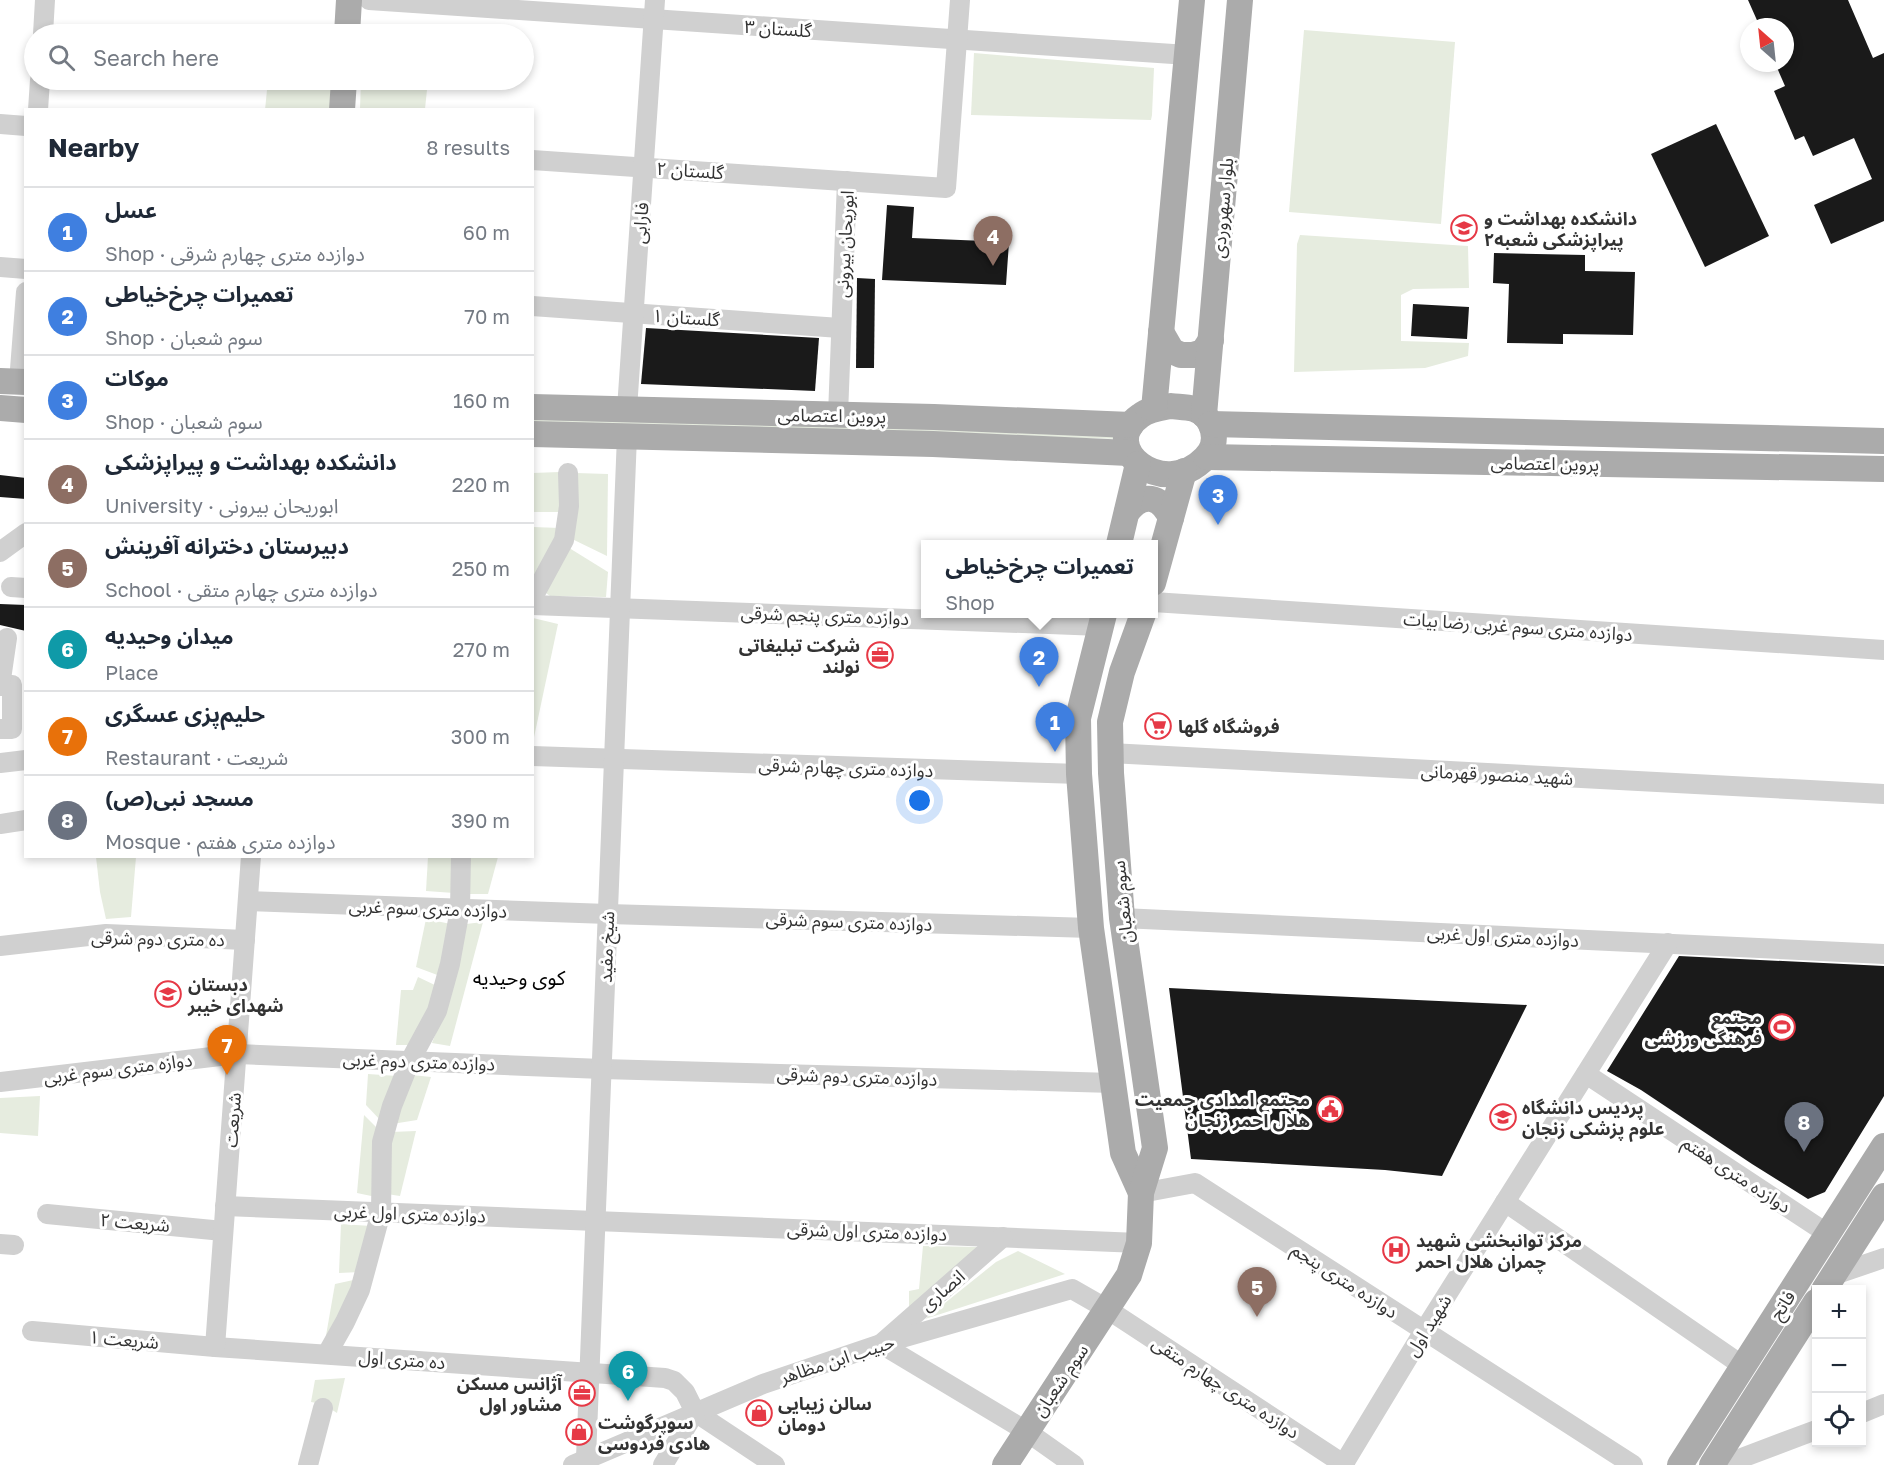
<!DOCTYPE html>
<html lang="en">
<head>
<meta charset="utf-8">
<style>
  :root { --surface:#fff; --page:#f6f6f7; --text:#1f2937; --muted:#747a83; --line:#e0e1e3; --accent:#111827 }
  body { margin:0; font-family:"Golos Text","Noto Sans Arabic",sans-serif; background:var(--page); color:var(--text) }
  .controls { position:absolute; right:18px; bottom:18px; display:grid; overflow:hidden; border-radius:0px; box-shadow:0 3px 9px #0003 }
  .controls button { width:54px; height:54px; display:grid; place-items:center; padding:0; border:0; border-bottom:2px solid var(--line); background:var(--surface); color:var(--text); font:30px sans-serif }
  .compass { position:absolute; left:1740px; top:18px; width:54px; height:54px; border-radius:50%; background:var(--surface); box-shadow:0 3px 9px #0003; rotate:333deg }
  .you { position:absolute; left:920px; top:801px; width:21px; height:21px; margin:-15px; border:4px solid #fff; border-radius:50%; background:#1a73e8; box-shadow:0 0 0 9px #1a73e833 }
  .badge { display:grid; place-items:center; width:39px; height:39px; border-radius:50%; background:var(--accent); color:#fff; font-size:20px; font-weight:700 }
  .pin { position:absolute; translate:-50% -50px; filter:drop-shadow(0 2px 3px #0008) }
  .pin::after { content:''; position:absolute; top:32px; width:21px; height:18px; background:inherit; clip-path:polygon(0 0,100% 0,50% 100%) }
  .popup { position:absolute; left:921px; top:540px; width:237px; height:78px; box-sizing:border-box; display:grid; place-content:center; border-radius:0px; background:var(--surface); filter:drop-shadow(0 2px 4px #0005); font-size:20px; white-space:nowrap; color:var(--muted) }
  .popup b { font-size:22px; color:var(--text) }
  .popup::after { content:''; position:absolute; left:50%; top:100%; margin-left:-12px; border:12px solid transparent; border-top-color:var(--surface) }
  .list { margin:0; padding:0; list-style:none }
  h2 { display:flex; justify-content:space-between; align-items:center; height:78px; margin:0; padding:0 24px; font-size:26px }
  h2 small { font-size:20px; font-weight:400; color:var(--muted) }
  .list li { display:grid; grid-template-columns:39px 1fr auto; gap:18px; align-items:center; box-sizing:border-box; height:84px; padding:0 24px; border-top:2px solid var(--line) }
  .list b { display:block; font-size:22px; white-space:nowrap }
  .list p { margin:0; font-size:20px; white-space:nowrap; color:var(--muted) }
  .list em { font-size:20px; font-style:normal; color:var(--muted) }
  .icon { flex:none; width:33px; height:33px; fill:none; stroke:currentColor; stroke-width:2; stroke-linecap:round; stroke-linejoin:round }
  .map { position:relative; flex:none; width:1884px; height:1465px; overflow:hidden }
  .search { position:absolute; background:var(--surface); box-shadow:0 3px 9px #0003; left:24px; top:24px; width:510px; height:66px; display:flex; align-items:center; gap:15px; box-sizing:border-box; padding:0 21px; border-radius:33px; color:var(--muted); font-size:22px }
  .panel { position:absolute; background:var(--surface); box-shadow:0 3px 9px #0003; left:24px; top:108px; width:510px; height:750px; border-radius:0px }
  .map>svg:first-child { display:block }
</style>
</head>
<body>
<div class="map">
<svg width="1884" height="1465" viewBox="0 0 1884 1465">
  <rect width="100%" height="100%" fill="#fff"/>
  <g fill="#e6ecdf">
    <path d="M1304,30L1455,42L1441,224L1289,212Z"/>
    <path d="M974,53L1154,68L1152,115L1151,120L971,115Z"/>
    <path d="M268,80H333L330,109L265,110Z"/>
    <path d="M361,80H428L425,109H360Z"/>
    <path d="M1300,235L1468,246L1469,288L1413,289L1401,295V341L1469,343L1468,356L1425,368L1294,372L1297,244Z"/>
    <path d="M533,416L1126,430L1124,439L533,425Z"/>
    <path d="M560,472L561,512H533L532,473Z"/>
    <path d="M576,473L608,474L607,556L570,538Z"/>
    <path d="M533,527L560,528L533,590Z"/>
    <path d="M566,546L608,572L606,597L550,596L546,593Z"/>
    <path d="M533,618L558,624L533,742L532,618Z"/>
    <path d="M96,857H136L131,917L106,919L100,892Z"/>
    <path d="M428,857H457L454,893L426,891Z"/>
    <path d="M470,857H498L488,894H467Z"/>
    <path d="M426,919L451,924L440,976L416,967Z"/>
    <path d="M483,922L450,1046L432,1043L447,1004L466,924Z"/>
    <path d="M418,977L439,987L412,1045H396L401,990H413Z"/>
    <path d="M368,1074L397,1076L383,1123L366,1105Z"/>
    <path d="M412,1075L431,1077L417,1120L392,1124Z"/>
    <path d="M40,1096L38,1136L0,1133V1098Z"/>
    <path d="M364,1115L380,1131L376,1197L357,1193Z"/>
    <path d="M416,1131L400,1196L387,1194L391,1132Z"/>
    <path d="M341,1224L371,1226L360,1272L339,1273Z"/>
    <path d="M923,1246L980,1247L909,1313V1291L919,1289Z"/>
    <path d="M1018,1251L1065,1274L925,1319L996,1262Z"/>
    <path d="M358,1279L324,1347L335,1284Z"/>
    <path d="M345,1378L337,1413L323,1404L311,1402L315,1380Z"/>
  </g>
  <g fill="#1a1a1a">
    <path d="M1748,0H1848L1873,58L1884,53V221L1831,244L1814,205L1872,179L1854,138L1813,156L1804,136L1795,140L1774,91L1785,86L1775,63H1785V27H1760Z"/>
    <path d="M1716,124L1769,236L1705,267L1651,154Z"/>
    <path d="M887,205L914,207L912,238L1009,242L1006,285L882,280Z"/>
    <path d="M1494,253L1585,255V271L1635,272L1633,335L1563,334V344L1507,343L1509,284L1493,283Z"/>
    <path d="M857,278L875,279L874,368H856Z"/>
    <path d="M1413,304L1469,307L1467,339L1411,336Z"/>
    <path d="M646,328L819,338L815,391L641,384Z"/>
    <path d="M0,475L26,478V499L0,497Z"/>
    <path d="M0,604L26,605V631L0,625Z"/>
    <path d="M1679,956L1884,966V1096L1825,1192L1808,1199L1752,1164L1641,1090L1607,1071Z"/>
    <path d="M1169,988L1286,994L1527,1005L1442,1176L1385,1170L1191,1159Z"/>
  </g>
  <g fill="none" stroke-linecap="round" stroke-linejoin="round">
    <g stroke="#d0d0d0" stroke-width="20">
      <path d="M369,0L1188,55"/>
      <path d="M43,34L45,0"/>
      <path d="M38,110L40,80"/>
      <path d="M0,124L26,126"/>
      <path d="M532,160L946,188L960,0"/>
      <path d="M0,267L26,269"/>
      <path d="M532,306L840,328"/>
      <path d="M19,382L26,292"/>
      <path d="M627,409L655,0"/>
      <path d="M838,415L847,181"/>
      <path d="M0,552L26,533"/>
      <path d="M11,587L26,588"/>
      <path d="M532,599L564,540L569,506L568,473"/>
      <path d="M1153,602L1884,650"/>
      <path d="M532,605L1101,626"/>
      <path d="M0,686L12,685V729H0"/>
      <path d="M0,686L7,638"/>
      <path d="M1110,753L1884,794"/>
      <path d="M532,756L1079,774"/>
      <path d="M0,763L26,760"/>
      <path d="M0,824L26,820"/>
      <path d="M248,901L608,914L1091,928"/>
      <path d="M1122,918L1884,954"/>
      <path d="M0,946L106,934L245,940"/>
      <path d="M1586,1074L1828,1234"/>
      <path d="M0,1082L237,1054L602,1069L1113,1083"/>
      <path d="M1141,1193L1195,1183L1633,1465"/>
      <path d="M1505,1202L1743,1366"/>
      <path d="M225,1206L1139,1243"/>
      <path d="M47,1214L223,1231"/>
      <path d="M1003,1237L881,1344L1026,1431L1074,1465"/>
      <path d="M0,1244L14,1245"/>
      <path d="M1834,1275L1884,1258"/>
      <path d="M32,1331L215,1347L665,1378L674,1381L685,1392L695,1412L775,1465"/>
      <path d="M215,1347L251,856"/>
      <path d="M327,1354L345,1322L360,1290L381,1212L382,1142L392,1106L410,1061L437,1011L450,964L460,909L461,856"/>
      <path d="M1862,1413L1884,1404"/>
      <path d="M586,1458L627,436"/>
      <path d="M308,1465L323,1408"/>
      <path d="M573,1465L763,1384L881,1344L1072,1289L1107,1309L1345,1465"/>
      <path d="M663,1465L695,1412"/>
      <path d="M1343,1465L1424,1331L1668,943"/>
      <path d="M1723,1465L1816,1430"/>
    </g>
    <g stroke="#ababab" stroke-width="26">
      <path d="M347,34L349,0"/>
      <path d="M342,110L344,80"/>
      <path d="M1161,332L1172,351L1181,355H1193L1203,352L1211,340"/>
      <path d="M0,381L26,382"/>
      <path d="M1171,406C1178,407 1186,407 1194,409C1214,416 1221,443 1205,458C1162,502 1097,446 1140,416C1149,409 1160,408 1171,406Z"/>
      <path d="M532,407L934,417L1131,425"/>
      <path d="M0,408L26,410"/>
      <path d="M1154,409L1192,0"/>
      <path d="M1204,415L1240,0"/>
      <path d="M1211,424L1884,441"/>
      <path d="M532,434L933,444L1129,453"/>
      <path d="M1207,457L1884,469"/>
      <path d="M1127,512C1143,492 1160,495 1171,518"/>
      <path d="M1119,544L1138,464"/>
      <path d="M1153,583L1184,471"/>
      <path d="M1104,614L1078,718L1079,774L1091,928L1123,1153L1141,1193"/>
      <path d="M1824,1290L1884,1196"/>
      <path d="M1005,1465L1129,1275L1139,1243L1141,1193L1155,1148L1122,918L1111,773L1110,722L1122,672L1143,614"/>
      <path d="M1680,1465L1884,1146"/>
      <path d="M1712,1465L1816,1302"/>
    </g>
  </g>
  <defs>
    <g id="university-ring" transform="scale(1.35)"><circle r="9.5" fill="#fff" stroke="#e63946" stroke-width="1.5"/><path d="M0-5L7-2L0 1L-7-2ZM-4 1L0 2.5L4 1V4Q0 6-4 4Z" fill="#e63946"/></g>
    <g id="office-ring" transform="scale(1.35)"><circle r="9.5" fill="#fff" stroke="#e63946" stroke-width="1.5"/><path d="M-6-3h4V-5.5h4V-3h4V5H-6ZM-1-4.5V-3h2v-1.5ZM-6 0V1H6V0Z" fill="#e63946"/></g>
    <g id="supermarket-ring" transform="scale(1.35)"><circle r="9.5" fill="#fff" stroke="#e63946" stroke-width="1.5"/><path d="M-6-5.5h2.5l.6 2H6L4.5 2H-2.5L-4.4-4H-6ZM-1.5 3.2a1.3 1.3 0 1 0 .1 0ZM3 3.2a1.3 1.3 0 1 0 .1 0Z" fill="#e63946"/></g>
    <g id="school-ring" transform="scale(1.35)"><circle r="9.5" fill="#fff" stroke="#e63946" stroke-width="1.5"/><path d="M0-5L7-2L0 1L-7-2ZM-4 1L0 2.5L4 1V4Q0 6-4 4Z" fill="#e63946"/></g>
    <g id="stadium-ring" transform="scale(1.35)"><circle r="9.5" fill="#fff" stroke="#e63946" stroke-width="1.5"/><path d="M0-5a6.5 5 0 1 0 0 10a6.5 5 0 1 0 0-10ZM-3.5-1.8h7v3.6h-7Z" fill="#e63946"/></g>
    <g id="civic-ring" transform="scale(1.35)"><circle r="9.5" fill="#fff" stroke="#e63946" stroke-width="1.5"/><path d="M-.6-6.5H3V-4.5H.6V-3L4-1V1h2V6H-6V1h2V-1L-.6-3ZM-1.2 2.5V6h2.4V2.5Z" fill="#e63946"/></g>
    <g id="hospital-ring" transform="scale(1.35)"><circle r="9.5" fill="#fff" stroke="#e63946" stroke-width="1.5"/><path d="M-5-5h3v3.5h4V-5h3V5h-3V1.5h-4V5h-3Z" fill="#e63946"/></g>
    <g id="shop-ring" transform="scale(1.35)"><circle r="9.5" fill="#fff" stroke="#e63946" stroke-width="1.5"/><path d="M-5-2.5h2.3a2.7 3.5 0 0 1 5.4 0H5L5.5 6h-11ZM-1.5-2.5h3a1.5 2.3 0 0 0-3 0Z" fill="#e63946"/></g>
  </defs>
  <g fill-rule="evenodd">
    <use href="#university-ring" x="1464" y="228"/>
    <use href="#office-ring" x="880" y="655"/>
    <use href="#supermarket-ring" x="1158" y="726"/>
    <use href="#school-ring" x="168" y="994"/>
    <use href="#stadium-ring" x="1782" y="1027"/>
    <use href="#civic-ring" x="1330" y="1109"/>
    <use href="#university-ring" x="1503" y="1117"/>
    <use href="#hospital-ring" x="1396" y="1250"/>
    <use href="#office-ring" x="582" y="1393"/>
    <use href="#shop-ring" x="759" y="1413"/>
    <use href="#shop-ring" x="579" y="1432"/>
  </g>
  <g text-anchor="middle" dominant-baseline="central" stroke-width="6" stroke-linejoin="round" paint-order="stroke">
    <g font-size="18" fill="#333" stroke="#fff">
      <text transform="translate(778 28) rotate(4)">گلستان ۳</text>
      <text transform="translate(690 170) rotate(4)">گلستان ۲</text>
      <text transform="translate(1222 208) rotate(-85)">بلوار سهروردی</text>
      <text transform="translate(640 223) rotate(-86)">فارابی</text>
      <text transform="translate(844 244) rotate(-87)">ابوریحان بیرونی</text>
      <text transform="translate(686 317) rotate(4)">گلستان ۱</text>
      <text transform="translate(832 415) rotate(1)">پروین اعتصامی</text>
      <text transform="translate(1545 463) rotate(1)">پروین اعتصامی</text>
      <text transform="translate(825 615) rotate(2)">دوازده متری پنجم شرقی</text>
      <text transform="translate(1518 626) rotate(4)">دوازده متری سوم غربی رضا بیات</text>
      <text transform="translate(846 767) rotate(2)">دوازده متری چهارم شرقی</text>
      <text transform="translate(1497 774) rotate(3)">شهید منصور قهرمانی</text>
      <text transform="translate(1122 902) rotate(-96)">سوم شعبان</text>
      <text transform="translate(428 908) rotate(2)">دوازده متری سوم غربی</text>
      <text transform="translate(849 921) rotate(2)">دوازده متری سوم شرقی</text>
      <text transform="translate(1503 936) rotate(3)">دوازده متری اول غربی</text>
      <text transform="translate(158 938) rotate(1)">ده متری دوم شرقی</text>
      <text transform="translate(606 947) rotate(-88)">شیخ مفید</text>
      <text transform="translate(419 1061) rotate(2)">دوازده متری دوم غربی</text>
      <text transform="translate(118 1068) rotate(-7)">دوازه متری سوم غربی</text>
      <text transform="translate(857 1076) rotate(2)">دوازده متری دوم شرقی</text>
      <text transform="translate(232 1120) rotate(-86)">شریعت</text>
      <text transform="translate(1737 1174) rotate(33)">دوازده متری هفتم</text>
      <text transform="translate(410 1213) rotate(2)">دوازده متری اول غربی</text>
      <text transform="translate(135 1222) rotate(5)">شریعت ۲</text>
      <text transform="translate(867 1231) rotate(2)">دوازده متری اول شرقی</text>
      <text transform="translate(1345 1280) rotate(33)">دوازده متری پنجم</text>
      <text transform="translate(942 1290) rotate(-41)">انصاری</text>
      <text transform="translate(1782 1305) rotate(-57)">فاتح</text>
      <text transform="translate(1428 1325) rotate(-58)">شهید اول</text>
      <text transform="translate(124 1339) rotate(5)">شریعت ۱</text>
      <text transform="translate(402 1359) rotate(4)">ده متری اول</text>
      <text transform="translate(837 1359) rotate(-18)">حبیب ابن مظاهر</text>
      <text transform="translate(1060 1380) rotate(-56)">سوم شعبان</text>
      <text transform="translate(1226 1387) rotate(33)">دوازده متری چهارم متقی</text>
    </g>
    <g font-size="18" font-weight="bold" fill="#333" stroke="#fff" text-anchor="start">
      <text x="1484" y="218">دانشکده بهداشت و<tspan x="1484" dy="21">پیراپزشکى شعبه۲</tspan></text>
      <text x="860" y="645" text-anchor="end">شرکت تبلیغاتی<tspan x="860" dy="21">نولند</tspan></text>
      <text x="1178" y="726">فروشگاه گلها</text>
      <text x="188" y="984">دبستان<tspan x="188" dy="21">شهدای خیبر</tspan></text>
      <text x="1762" y="1017" text-anchor="end">مجتمع<tspan x="1762" dy="21">فرهنگی ورزشی</tspan></text>
      <text x="1310" y="1099" text-anchor="end">مجتمع امدادی جمعیت<tspan x="1310" dy="21">هلال احمر زنجان</tspan></text>
      <text x="1522" y="1107">پردیس دانشگاه<tspan x="1522" dy="21">علوم پزشکى زنجان</tspan></text>
      <text x="1416" y="1240">مرکز توانبخشی شهید<tspan x="1416" dy="21">چمران هلال احمر</tspan></text>
      <text x="562" y="1383" text-anchor="end">آژانس مسکن<tspan x="562" dy="21">مشاور اول</tspan></text>
      <text x="778" y="1403">سالن زیبایی<tspan x="778" dy="21">دومان</tspan></text>
      <text x="598" y="1422">سوپرگوشت<tspan x="598" dy="21">هادی فردوسی</tspan></text>
    </g>
    <g font-size="20" fill="#000" stroke="#fff">
      <text x="519" y="977">کوی وحیدیه</text>
    </g>
  </g>
</svg>
<div class="controls">
<button>+</button>
<button>−</button>
<button><svg class="icon" aria-label="locate" viewBox="0 0 24 24"><circle cx="12" cy="12" r="6"/><path d="M12 2v4M12 18v4M2 12h4M18 12h4"/></svg></button>
</div>
<svg class="compass" viewBox="-18 -18 36 36"><path d="M0-13l5 13h-10z" fill="#e53935"/><path d="M0 13l5-13h-10z" fill="#747a83"/></svg>
<div class="you"></div>
<div class="pin badge" style="left:1055px;top:752px;background:#3f7fe0">1</div>
<div class="pin badge" style="left:1039px;top:687px;background:#3f7fe0">2</div>
<div class="popup"><b>تعمیرات چرخ‌خیاطی</b>Shop</div>
<div class="pin badge" style="left:1218px;top:525px;background:#3f7fe0">3</div>
<div class="pin badge" style="left:993px;top:266px;background:#8d6e63">4</div>
<div class="pin badge" style="left:1257px;top:1317px;background:#8d6e63">5</div>
<div class="pin badge" style="left:628px;top:1401px;background:#0f9aa8">6</div>
<div class="pin badge" style="left:227px;top:1075px;background:#e8710a">7</div>
<div class="pin badge" style="left:1804px;top:1152px;background:#6b7280">8</div>
<div class="search"><svg class="icon" aria-label="search" viewBox="0 0 24 24"><circle cx="10" cy="10" r="6"/><path d="M15 15l6 6"/></svg>Search here</div>
<section class="panel">
<h2>Nearby<small>8 results</small></h2>
<ul class="list">
<li><span class="badge" style="background:#3f7fe0">1</span><div><b>عسل</b><p>Shop · دوازده متری چهارم شرقی</p></div><em>60 m</em></li>
<li><span class="badge" style="background:#3f7fe0">2</span><div><b>تعمیرات چرخ‌خیاطی</b><p>Shop · سوم شعبان</p></div><em>70 m</em></li>
<li><span class="badge" style="background:#3f7fe0">3</span><div><b>موکات</b><p>Shop · سوم شعبان</p></div><em>160 m</em></li>
<li><span class="badge" style="background:#8d6e63">4</span><div><b>دانشکده بهداشت و پیراپزشکی</b><p>University · ابوریحان بیرونی</p></div><em>220 m</em></li>
<li><span class="badge" style="background:#8d6e63">5</span><div><b>دبیرستان دخترانه آفرینش</b><p>School · دوازده متری چهارم متقی</p></div><em>250 m</em></li>
<li><span class="badge" style="background:#0f9aa8">6</span><div><b>میدان وحیدیه</b><p>Place</p></div><em>270 m</em></li>
<li><span class="badge" style="background:#e8710a">7</span><div><b>حلیم‌پزی عسگری</b><p>Restaurant · شریعت</p></div><em>300 m</em></li>
<li><span class="badge" style="background:#6b7280">8</span><div><b>مسجد نبی(ص)</b><p>Mosque · دوازده متری هفتم</p></div><em>390 m</em></li>
</ul>
</section>
</div>
</body>
</html>
